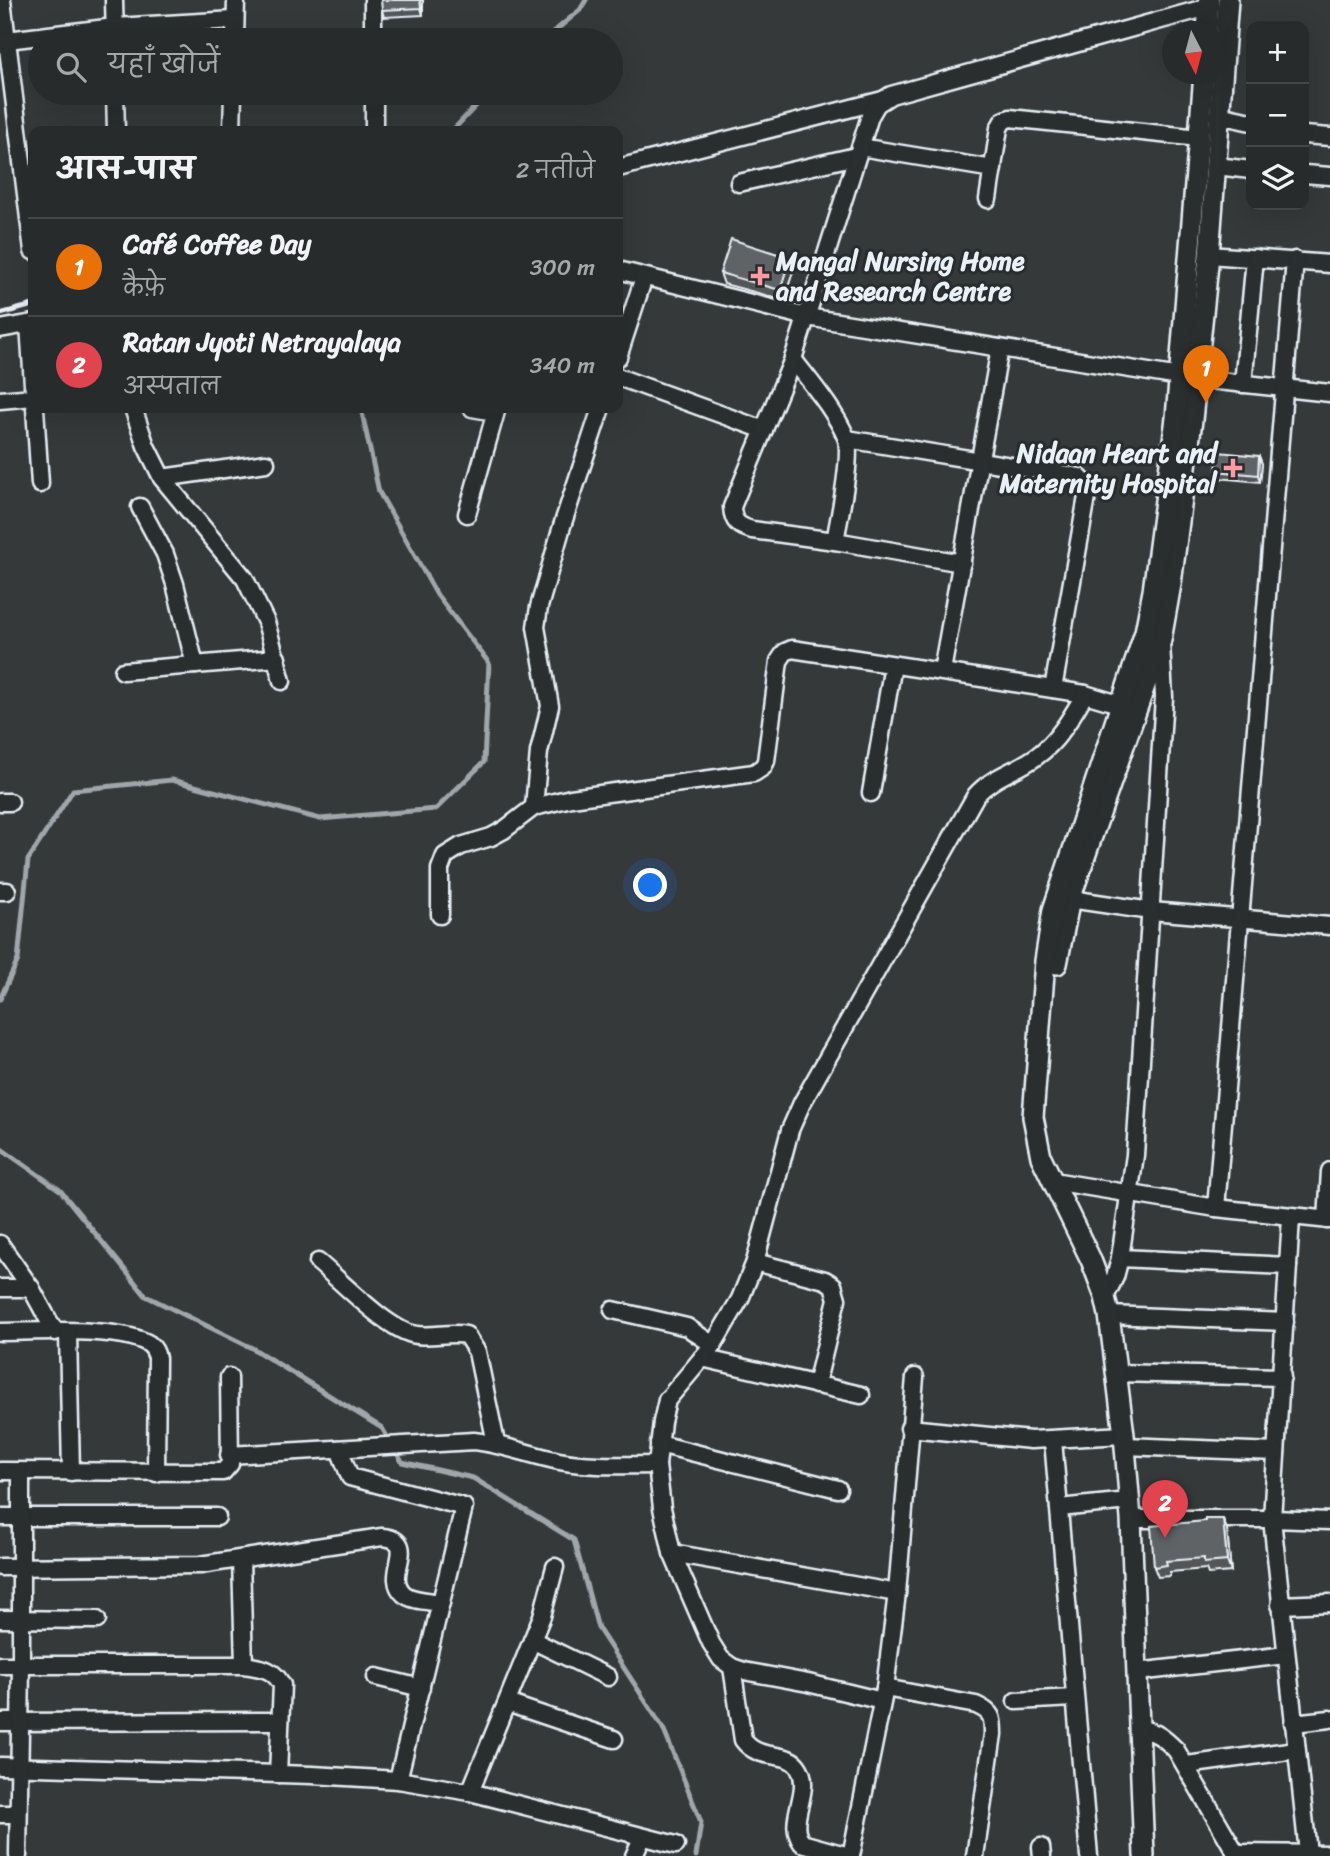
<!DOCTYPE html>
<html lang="hi">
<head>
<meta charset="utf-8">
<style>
  :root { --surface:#282b2c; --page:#303334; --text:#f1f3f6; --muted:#a5a7a9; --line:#444748; --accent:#ff9aa2 }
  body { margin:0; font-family:Sriracha,"Playpen Sans Deva",sans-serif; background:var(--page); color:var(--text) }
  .controls { position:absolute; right:21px; top:21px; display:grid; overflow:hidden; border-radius:14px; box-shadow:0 7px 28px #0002 }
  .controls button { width:63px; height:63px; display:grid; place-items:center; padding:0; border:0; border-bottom:2px solid var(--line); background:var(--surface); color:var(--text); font:35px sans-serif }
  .compass { position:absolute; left:1162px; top:21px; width:63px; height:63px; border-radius:50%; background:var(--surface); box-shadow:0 7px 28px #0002; rotate:174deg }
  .you { position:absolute; left:651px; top:886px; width:24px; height:24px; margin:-18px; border:5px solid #fff; border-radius:50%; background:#1a73e8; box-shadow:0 0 0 10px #1a73e833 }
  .badge { display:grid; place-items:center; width:46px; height:46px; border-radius:50%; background:var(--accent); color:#fff; font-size:23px; font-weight:700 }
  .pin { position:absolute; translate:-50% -58px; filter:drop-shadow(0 2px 4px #0008) }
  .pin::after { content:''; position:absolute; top:37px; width:24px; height:21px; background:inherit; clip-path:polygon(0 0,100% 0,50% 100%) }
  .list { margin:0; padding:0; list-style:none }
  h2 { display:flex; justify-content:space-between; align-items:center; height:91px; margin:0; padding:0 28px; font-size:30px }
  h2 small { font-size:23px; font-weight:400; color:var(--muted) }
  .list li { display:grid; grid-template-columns:46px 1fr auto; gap:21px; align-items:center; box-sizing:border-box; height:98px; padding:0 28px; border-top:2px solid var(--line) }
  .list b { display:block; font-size:26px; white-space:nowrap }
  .list p { margin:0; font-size:23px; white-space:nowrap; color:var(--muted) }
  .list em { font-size:23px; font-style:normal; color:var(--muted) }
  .icon { flex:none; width:38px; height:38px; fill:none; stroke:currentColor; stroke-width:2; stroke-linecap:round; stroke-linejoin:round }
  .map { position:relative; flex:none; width:1330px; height:1856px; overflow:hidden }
  .search { position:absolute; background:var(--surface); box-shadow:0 7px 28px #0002; left:28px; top:28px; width:595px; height:77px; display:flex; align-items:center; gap:18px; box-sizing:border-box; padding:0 24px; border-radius:38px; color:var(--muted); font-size:26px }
  .panel { position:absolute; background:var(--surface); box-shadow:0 7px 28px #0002; left:28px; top:126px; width:595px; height:287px; border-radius:14px }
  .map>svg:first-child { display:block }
</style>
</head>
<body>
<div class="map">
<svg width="1330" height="1856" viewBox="0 0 1330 1856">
  <rect width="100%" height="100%" fill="#35393a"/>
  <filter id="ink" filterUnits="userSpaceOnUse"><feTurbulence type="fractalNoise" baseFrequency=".0143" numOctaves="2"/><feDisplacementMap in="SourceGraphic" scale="14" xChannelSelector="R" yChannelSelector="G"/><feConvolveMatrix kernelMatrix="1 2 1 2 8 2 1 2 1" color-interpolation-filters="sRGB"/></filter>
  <g filter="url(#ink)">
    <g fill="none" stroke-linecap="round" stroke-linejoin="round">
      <g stroke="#a0a7ac" stroke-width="5">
        <path d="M544,40L580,10L586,0"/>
        <path d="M452,131L488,93"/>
        <path d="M0,999L18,960L28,860L73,790L172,780L320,819L436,809L484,762L489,663L437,595L379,492L361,408"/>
        <path d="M0,1148L60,1190L146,1296L252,1348L382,1428L402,1462L473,1478L574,1540L598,1628L663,1728L701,1822L696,1856"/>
      </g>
      <g stroke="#e8f1f8" stroke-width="21">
        <g id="minor">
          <path d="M2,0L33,251"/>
          <path d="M114,0L115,40"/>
          <path d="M373,0V40"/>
          <path d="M7,40L115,27L235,20"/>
          <path d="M235,40L236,0"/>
          <path d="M115,93L116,131"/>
          <path d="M374,93V131"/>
          <path d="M1219,115L1251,122"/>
          <path d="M232,131L233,93"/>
          <path d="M1304,135L1330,137"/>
          <path d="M860,147L993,169"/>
          <path d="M1216,166L1251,170"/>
          <path d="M618,168L883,100"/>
          <path d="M1304,174L1330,176"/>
          <path d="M739,183L856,156"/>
          <path d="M988,199L999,128L1003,121L1010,118L1199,138"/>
          <path d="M1209,255L1330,264"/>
          <path d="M618,270L807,317L1180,377L1330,393"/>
          <path d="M29,324L33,385"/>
          <path d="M0,329L33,323"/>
          <path d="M618,357L644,277"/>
          <path d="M793,359C811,383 834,409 846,437C853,455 839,519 835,541"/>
          <path d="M618,377L764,430"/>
          <path d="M1243,384L1255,258"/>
          <path d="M0,400L33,397"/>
          <path d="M35,408L40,484"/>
          <path d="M133,408L146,446L162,478L245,579L266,622L282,681"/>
          <path d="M472,408L495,412"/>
          <path d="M847,439L1079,477L1085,483L1088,491L1053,689"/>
          <path d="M162,478L266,463"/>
          <path d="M140,507L165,554L175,584L195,665"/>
          <path d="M467,514L497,408"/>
          <path d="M962,563L835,541L752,530C738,526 733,522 732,507L793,359L870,116L877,104L891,95L1208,7"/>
          <path d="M123,671L277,658"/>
          <path d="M942,671L1000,348"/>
          <path d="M871,793L893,665"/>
          <path d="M0,802H10"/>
          <path d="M534,807L539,752L550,706L536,627L539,607L562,526L601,408"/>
          <path d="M0,891H7"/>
          <path d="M1062,894L1070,899L1151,911L1330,926"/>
          <path d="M440,915V869L445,856L461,846L491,837L504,830L534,807L571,798L754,773L763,767L766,761L779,661L785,652L792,649L1085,694L1122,705L1131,711"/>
          <path d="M1053,1181L1216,1208L1330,1220"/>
          <path d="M1216,1208L1295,260"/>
          <path d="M1291,1218L1272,1519L1308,1853"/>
          <path d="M1327,1220L1330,1171"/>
          <path d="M0,1244L31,1288L55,1332"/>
          <path d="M1120,1258L1288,1266"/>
          <path d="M318,1262C341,1281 385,1327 412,1334C430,1339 448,1331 466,1335L477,1352L496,1443"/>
          <path d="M755,1262L825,1280L833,1285L837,1299L816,1385"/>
          <path d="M0,1288H31"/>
          <path d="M1105,1297L1115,1277L1120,1258L1135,1155L1164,697L1161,643"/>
          <path d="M613,1310L687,1327L713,1345"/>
          <path d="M1109,1315L1285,1322"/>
          <path d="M0,1332C35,1332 122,1326 149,1344C154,1348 156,1352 157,1358L156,1473"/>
          <path d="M68,1333L71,1472"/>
          <path d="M702,1358L861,1395"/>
          <path d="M1116,1373L1282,1377"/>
          <path d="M909,1428L1031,1440L1124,1435"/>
          <path d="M1053,1440L1089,1856"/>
          <path d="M659,1444L838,1489"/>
          <path d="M1125,1446L1276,1452"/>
          <path d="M339,1449L350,1477L464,1507L398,1780"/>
          <path d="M229,1455L474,1441C503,1444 530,1455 559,1461C591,1467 625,1465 657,1465"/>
          <path d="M0,1471L223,1472L230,1464L229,1377"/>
          <path d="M1059,1508L1129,1501"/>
          <path d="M0,1517H217"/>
          <path d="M1131,1519H1272L1330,1521"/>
          <path d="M672,1553L897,1593"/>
          <path d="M241,1559L244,1665"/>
          <path d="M0,1567L200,1565L382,1537C422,1540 382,1575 404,1594C412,1601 430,1601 441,1603"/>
          <path d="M1280,1605L1330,1603"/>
          <path d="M0,1619L97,1620"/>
          <path d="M532,1640L608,1677"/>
          <path d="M0,1665H244C261,1668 273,1668 282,1685L278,1774"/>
          <path d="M732,1667L743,1740C760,1763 788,1749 799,1768C813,1791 785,1821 802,1843L849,1856"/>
          <path d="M1137,1672L1286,1655"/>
          <path d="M376,1677L421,1688"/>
          <path d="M885,1688L976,1705C992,1712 993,1717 993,1734L975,1856"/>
          <path d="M882,1701L808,1683L744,1671L732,1667L721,1659L711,1643L672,1553L662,1508L657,1465L662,1422L667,1400L713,1345L740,1299L755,1262L790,1130L802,1103L976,795C993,776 1017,771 1037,756C1058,741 1072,716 1085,694"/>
          <path d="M1016,1701L1074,1698"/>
          <path d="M507,1703L614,1739"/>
          <path d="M0,1722L280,1721"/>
          <path d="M1293,1723L1330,1719"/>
          <path d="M1139,1729C1156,1731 1164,1738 1176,1750L1236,1853"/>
          <path d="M1187,1765L1296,1750"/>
          <path d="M0,1766L312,1775L398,1780L470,1792L676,1845"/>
          <path d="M470,1792L542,1616L555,1567"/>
          <path d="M0,1814H18"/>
          <path d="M1041,1847L1042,1856"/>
          <path d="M18,1856L21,1666V1472"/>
          <path d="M634,1856L642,1838"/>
          <path d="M851,1856L885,1688L897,1593L915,1377"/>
          <path d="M1236,1856V1853L1330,1854"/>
        </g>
      </g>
      <g stroke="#e8f1f8" stroke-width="24">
        <g id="major">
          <path d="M1207,32L1209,0"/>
          <path d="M1057,964L1070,899L1161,640L1171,584L1192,420L1209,255L1228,0"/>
          <path d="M1144,1856L1131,1519L1124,1435L1109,1315L1105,1297L1091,1260L1041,1157L1033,1117L1045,961L1053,910L1145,632L1153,591L1176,418L1204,74"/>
        </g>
      </g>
      <use href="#minor" stroke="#2a2d2e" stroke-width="16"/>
      <use href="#major" stroke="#2a2d2e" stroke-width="19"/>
      <path stroke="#e8f1f8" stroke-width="5" d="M0,314L33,305"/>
    </g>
    <g fill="#525557" stroke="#e8f1f8" stroke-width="2">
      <path d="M423,0V15L384,17L382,10Z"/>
      <path d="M790,258L794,268L784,300L724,284L720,273Z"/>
      <path d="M1259,456L1262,464L1260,482L1218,478L1216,471Z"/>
      <path d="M1223,1519L1227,1530L1231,1572L1208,1574L1206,1569L1170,1572V1576L1158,1577L1154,1567L1205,1521Z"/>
    </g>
    <g fill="#424547" stroke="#e8f1f8" stroke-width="2">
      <path d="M420,0H423V15L421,8Z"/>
      <path d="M790,258L794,268L784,300L780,290Z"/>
      <path d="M1259,456L1262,464L1260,482L1258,475Z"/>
      <path d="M1223,1519L1227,1530L1231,1572L1227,1561Z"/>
    </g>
    <g fill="#5f6365" stroke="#e8f1f8" stroke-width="2">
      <path d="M381,0H420L421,8L382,10Z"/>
      <path d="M731,239L790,258L780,290L720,273Z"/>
      <path d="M1218,452L1259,456L1258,475L1216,471Z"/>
      <path d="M1205,1519H1223L1227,1561L1204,1563V1558L1166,1561L1167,1565L1154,1567L1151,1526L1205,1521Z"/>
    </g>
  </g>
  <g fill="#ff9aa2" stroke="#2a2d2e" stroke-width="2.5">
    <path d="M756.5 265.5h7v7h7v7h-7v7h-7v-7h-7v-7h7z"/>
    <path d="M1229.5 457.5h7v7h7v7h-7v7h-7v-7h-7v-7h7z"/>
  </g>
  <g text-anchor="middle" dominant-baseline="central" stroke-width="6" stroke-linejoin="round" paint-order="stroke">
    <g font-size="26" font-weight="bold" fill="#e8f1f8" stroke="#2a2d2e" text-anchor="start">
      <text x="776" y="261">Mangal Nursing Home<tspan x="776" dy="30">and Research Centre</tspan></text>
      <text x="1217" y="453" text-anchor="end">Nidaan Heart and<tspan x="1217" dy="30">Maternity Hospital</tspan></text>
    </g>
  </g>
</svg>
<div class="controls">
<button>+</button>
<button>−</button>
<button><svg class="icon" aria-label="layers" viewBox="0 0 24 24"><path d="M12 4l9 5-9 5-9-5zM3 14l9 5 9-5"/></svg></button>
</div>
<svg class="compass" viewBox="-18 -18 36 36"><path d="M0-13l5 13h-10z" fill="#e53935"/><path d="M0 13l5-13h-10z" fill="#a5a7a9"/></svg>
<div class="you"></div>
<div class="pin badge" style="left:1206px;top:403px;background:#e8710a">1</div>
<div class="pin badge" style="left:1165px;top:1538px;background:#e0444e">2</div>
<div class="search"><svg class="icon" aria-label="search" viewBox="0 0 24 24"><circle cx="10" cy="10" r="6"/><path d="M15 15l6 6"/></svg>यहाँ खोजें</div>
<section class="panel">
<h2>आस-पास<small>2 नतीजे</small></h2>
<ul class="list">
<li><span class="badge" style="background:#e8710a">1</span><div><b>Café Coffee Day</b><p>कैफ़े</p></div><em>300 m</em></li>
<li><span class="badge" style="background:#e0444e">2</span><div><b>Ratan Jyoti Netrayalaya</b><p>अस्पताल</p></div><em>340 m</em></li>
</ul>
</section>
</div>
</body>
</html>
